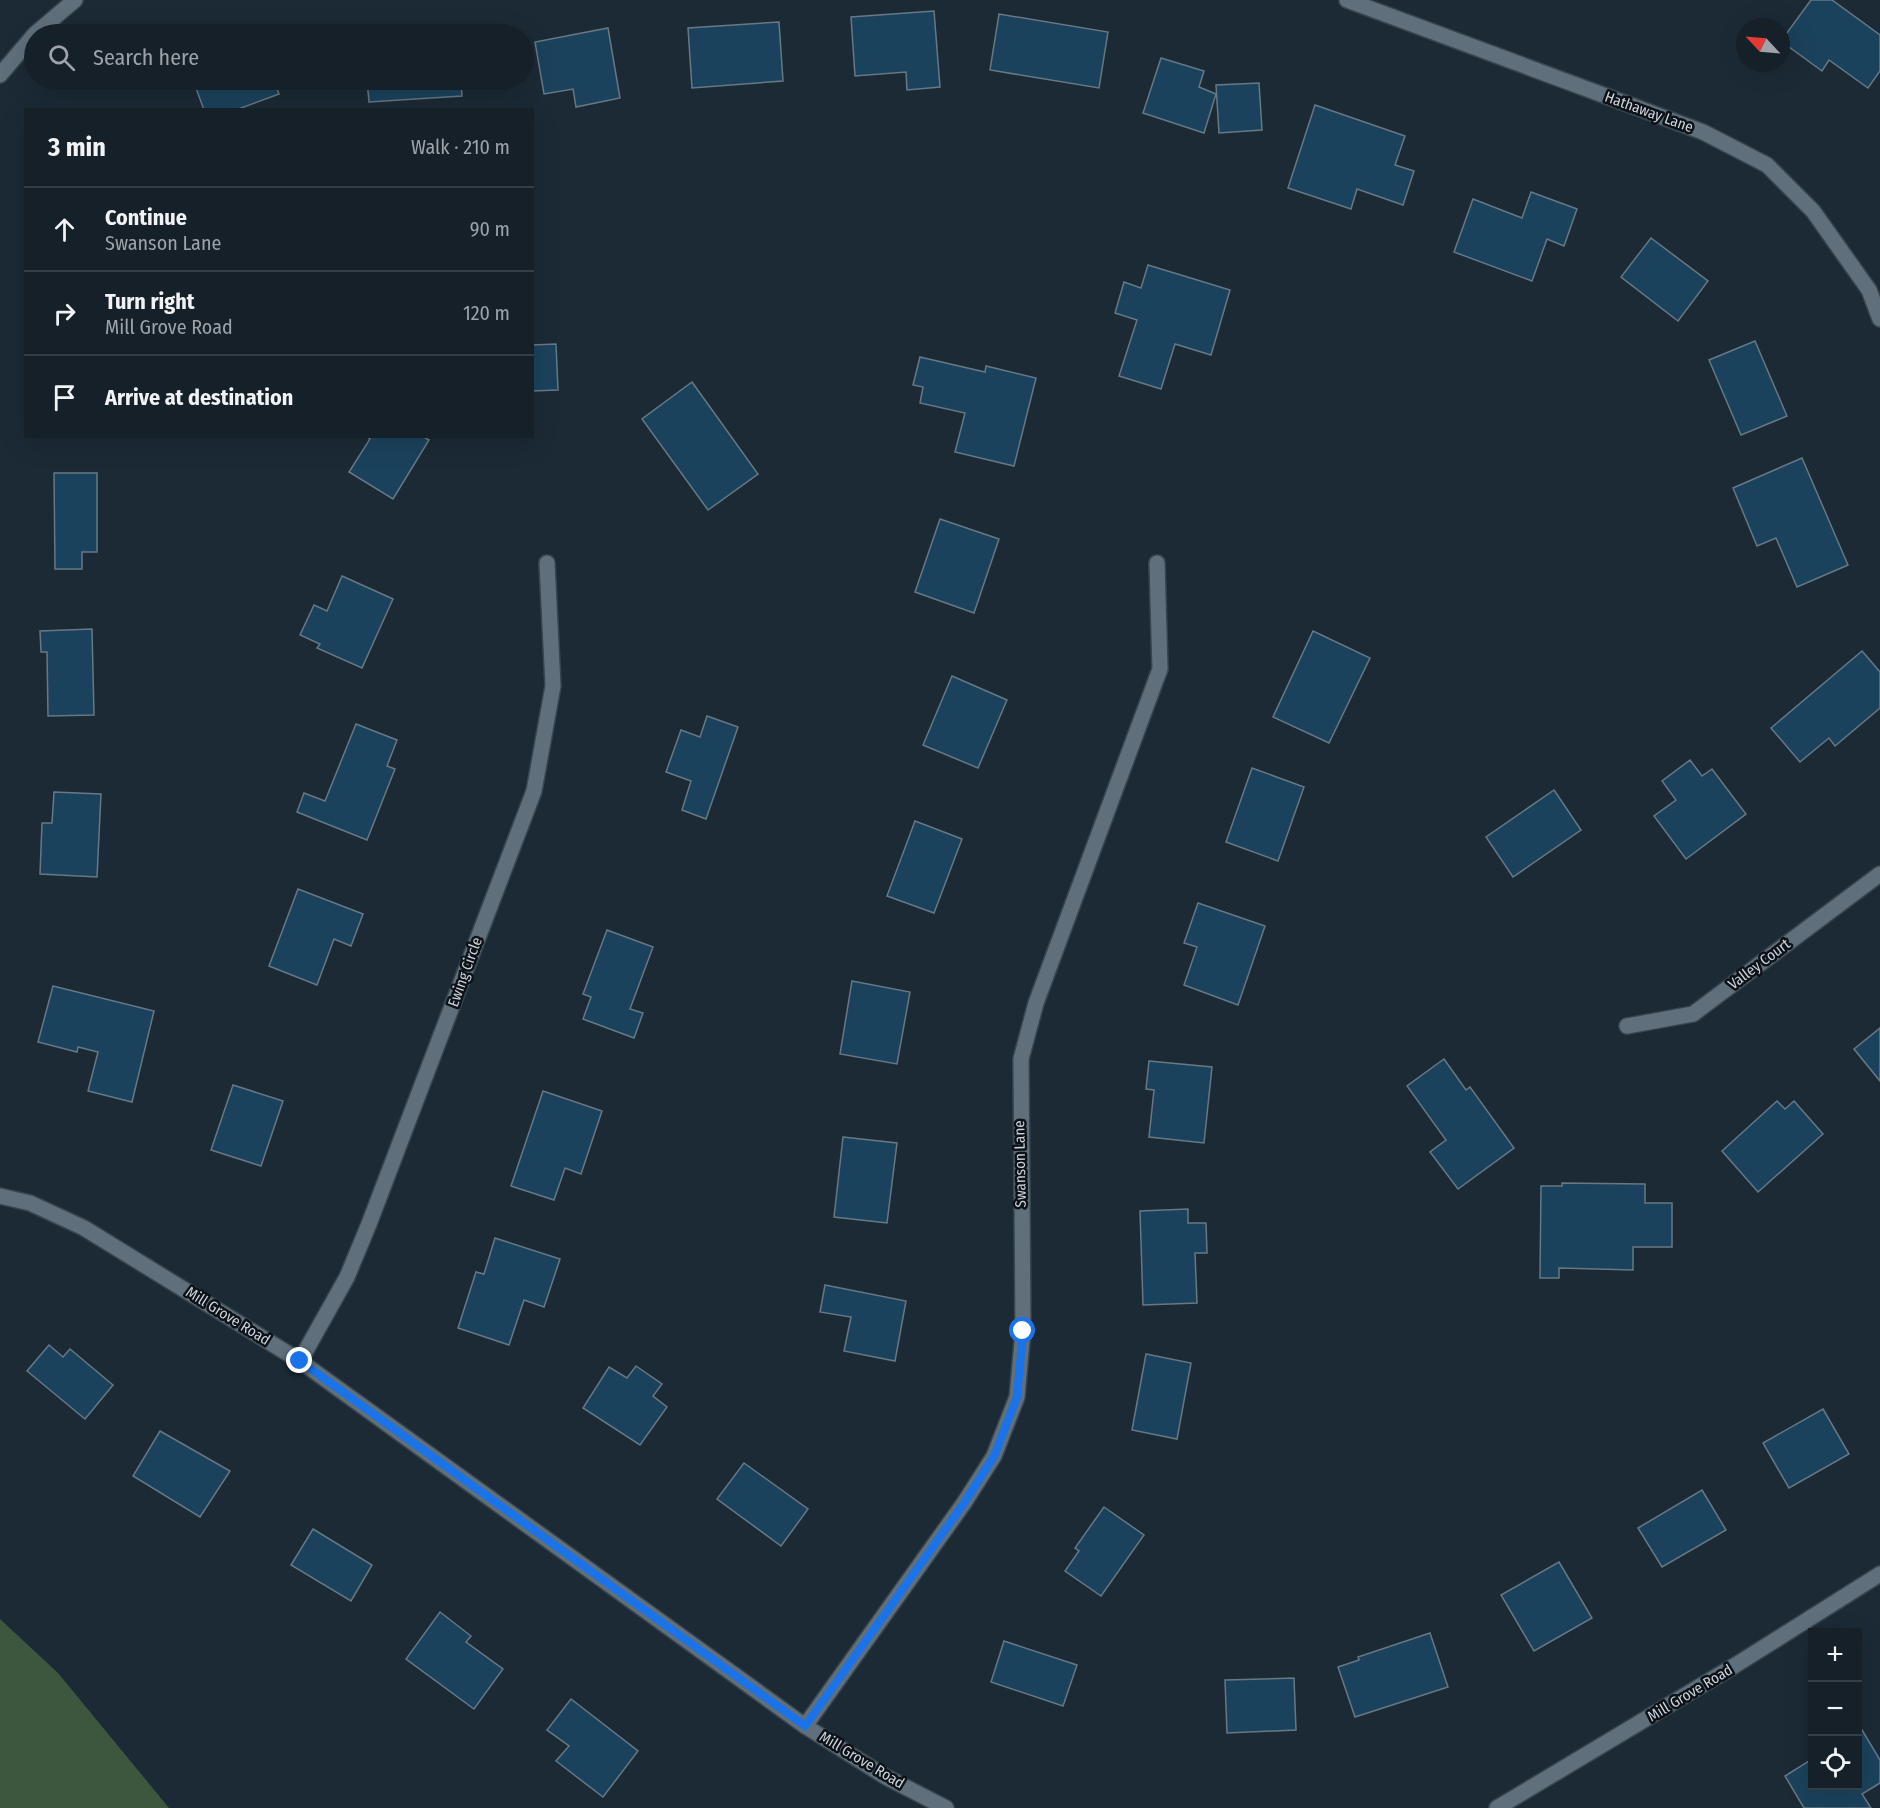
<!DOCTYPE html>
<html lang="en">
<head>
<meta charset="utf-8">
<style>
  :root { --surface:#152028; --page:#222d34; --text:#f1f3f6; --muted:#9da3a8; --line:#343e45 }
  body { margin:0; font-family:"Fira Sans Condensed",sans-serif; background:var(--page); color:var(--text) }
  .controls { position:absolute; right:18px; bottom:18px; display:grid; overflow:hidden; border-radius:0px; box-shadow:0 6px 24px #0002 }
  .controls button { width:54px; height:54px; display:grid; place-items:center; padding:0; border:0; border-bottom:2px solid var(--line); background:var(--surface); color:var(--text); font:30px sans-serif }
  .compass { position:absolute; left:1736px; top:18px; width:54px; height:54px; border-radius:50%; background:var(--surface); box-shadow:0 6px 24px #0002; rotate:296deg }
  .stop { position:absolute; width:18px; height:18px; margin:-14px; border:4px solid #1a73e8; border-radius:50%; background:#fff }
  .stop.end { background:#1a73e8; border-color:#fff; box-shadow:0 2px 6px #0008 }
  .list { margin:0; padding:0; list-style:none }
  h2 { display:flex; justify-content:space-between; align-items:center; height:78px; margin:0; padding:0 24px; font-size:26px }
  h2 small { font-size:20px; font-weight:400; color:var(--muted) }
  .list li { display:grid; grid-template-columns:39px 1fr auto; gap:18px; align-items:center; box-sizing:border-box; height:84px; padding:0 24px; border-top:2px solid var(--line) }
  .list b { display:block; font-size:22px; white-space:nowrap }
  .list p { margin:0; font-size:20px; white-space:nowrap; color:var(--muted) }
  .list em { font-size:20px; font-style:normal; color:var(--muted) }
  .icon { flex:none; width:33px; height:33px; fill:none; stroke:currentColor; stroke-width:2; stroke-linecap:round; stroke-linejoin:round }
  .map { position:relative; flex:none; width:1880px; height:1808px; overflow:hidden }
  .search { position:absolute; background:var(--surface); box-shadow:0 6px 24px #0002; left:24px; top:24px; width:510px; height:66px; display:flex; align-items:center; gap:15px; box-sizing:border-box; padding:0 21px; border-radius:33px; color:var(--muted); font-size:22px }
  .panel { position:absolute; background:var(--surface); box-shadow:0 6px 24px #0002; left:24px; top:108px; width:510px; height:330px; border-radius:0px }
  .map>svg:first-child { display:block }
</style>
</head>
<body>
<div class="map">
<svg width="1880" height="1808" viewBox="0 0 1880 1808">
  <rect width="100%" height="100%" fill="#1c2a35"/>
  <path fill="#3c573e" d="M0,1619L58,1673L169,1808H0Z"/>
  <g fill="#1b425c" stroke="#677885" stroke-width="1.5">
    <path d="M1811,0H1832L1880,35V71L1868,88L1829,60L1822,71L1781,41Z"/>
    <path d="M934,11L940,87L907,90L906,72L855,76L851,17Z"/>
    <path d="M999,14L1108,32L1099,88L990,70Z"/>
    <path d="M779,22L783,81L692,88L688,28Z"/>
    <path d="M608,28L620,98L576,107L573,89L544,94L535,42Z"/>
    <path d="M1161,58L1204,71L1199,87L1216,94L1204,133L1143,113Z"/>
    <path d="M193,80H274L279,94L236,110H204Z"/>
    <path d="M367,80H461L462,96L369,102Z"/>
    <path d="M1259,83L1262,130L1219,133L1216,85Z"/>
    <path d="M1315,105L1405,136L1395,165L1414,171L1403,205L1357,189L1351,209L1288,188Z"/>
    <path d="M1531,192L1577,209L1564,246L1547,239L1532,281L1454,252L1473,199L1522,218Z"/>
    <path d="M1651,238L1708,281L1678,321L1621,277Z"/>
    <path d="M1148,265L1230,290L1211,355L1175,344L1161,389L1119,376L1137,320L1115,313L1124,282L1141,288Z"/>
    <path d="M1755,341L1787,416L1741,435L1709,360Z"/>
    <path d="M556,344L558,390L532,391V345Z"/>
    <path d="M920,357L985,372L986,366L1036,378L1014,466L955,452L965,413L920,403L923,387L913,385Z"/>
    <path d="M692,382L758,474L708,510L642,419Z"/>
    <path d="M366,436H422L429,440L393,499L349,472L370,439Z"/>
    <path d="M1802,458L1848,565L1797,587L1776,538L1757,546L1733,488Z"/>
    <path d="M54,473H97V552H82V569H55Z"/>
    <path d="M940,519L999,539L974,613L915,592Z"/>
    <path d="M342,576L393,599L362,668L317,648L320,644L300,635L314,605L327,611Z"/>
    <path d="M92,629L94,715L48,716L47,652H41L40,631Z"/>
    <path d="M1313,631L1370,658L1329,743L1273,717Z"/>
    <path d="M1862,651L1880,672V708L1835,746L1829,738L1800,762L1771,728Z"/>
    <path d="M952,676L1007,700L978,768L923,745Z"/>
    <path d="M707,716L738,727L706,819L682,810L691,781L666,772L681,730L700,737Z"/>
    <path d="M356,724L397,740L387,766L395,769L367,840L297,812L304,793L325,801Z"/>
    <path d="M1690,760L1702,776L1712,769L1746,814L1686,859L1654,816L1676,800L1662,781Z"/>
    <path d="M1252,768L1304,787L1278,861L1226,842Z"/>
    <path d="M1554,790L1581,830L1513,877L1486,837Z"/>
    <path d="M54,792L101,794L97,877L40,874L42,823H52Z"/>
    <path d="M915,821L962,839L934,913L887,896Z"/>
    <path d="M298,889L363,914L351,946L334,939L317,985L269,966Z"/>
    <path d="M1198,903L1265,926L1238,1005L1184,985L1197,947L1184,943Z"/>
    <path d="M607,930L653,947L630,1009L643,1013L634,1038L583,1019L591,997L583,994Z"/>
    <path d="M852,981L910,992L897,1064L840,1054Z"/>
    <path d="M53,986L154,1011L132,1102L88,1091L98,1052L78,1047L77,1052L38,1042Z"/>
    <path d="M1880,1028V1081L1854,1049Z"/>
    <path d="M1444,1059L1466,1090L1470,1087L1514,1148L1458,1189L1430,1152L1446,1140L1407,1086Z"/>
    <path d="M1149,1061L1212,1067L1204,1143L1149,1137L1154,1090L1146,1089Z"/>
    <path d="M233,1085L283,1101L261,1166L211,1150Z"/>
    <path d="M543,1091L602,1111L581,1174L565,1168L554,1200L511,1186Z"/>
    <path d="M1777,1101L1785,1109L1794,1101L1823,1134L1758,1192L1722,1151Z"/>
    <path d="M843,1137L897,1143L887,1223L834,1217Z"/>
    <path d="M1562,1183L1645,1184V1203H1672V1247H1633V1270L1559,1268V1278H1540L1541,1186H1562Z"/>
    <path d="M1188,1209V1223H1206L1207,1253H1195L1197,1303L1143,1305L1140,1211Z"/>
    <path d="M495,1238L560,1259L544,1307L524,1300L509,1345L458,1328L476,1272L484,1274Z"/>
    <path d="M825,1285L906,1301L895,1361L844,1351L851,1317L820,1312Z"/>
    <path d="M49,1345L63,1357L70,1349L113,1385L85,1419L27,1371Z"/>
    <path d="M1146,1354L1191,1363L1177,1439L1132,1430Z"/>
    <path d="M636,1366L662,1384L653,1396L667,1407L640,1445L583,1408L609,1367L627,1378Z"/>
    <path d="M1823,1409L1849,1454L1789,1488L1763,1443Z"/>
    <path d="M160,1431L230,1471L200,1517L133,1476Z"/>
    <path d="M744,1463L808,1509L781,1546L717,1499Z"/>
    <path d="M1702,1490L1726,1530L1662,1567L1638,1528Z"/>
    <path d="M1104,1507L1144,1535L1101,1596L1065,1571L1079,1551L1075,1548Z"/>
    <path d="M313,1529L372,1565L351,1601L291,1565Z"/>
    <path d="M1559,1562L1592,1618L1534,1651L1501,1595Z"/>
    <path d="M440,1612L471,1636L466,1642L503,1669L474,1709L406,1659Z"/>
    <path d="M1430,1633L1448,1687L1355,1717L1338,1667L1359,1660L1358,1657Z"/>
    <path d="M1004,1641L1077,1665L1063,1706L991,1682Z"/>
    <path d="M1294,1678L1296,1730L1227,1733L1225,1680Z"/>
    <path d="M571,1699L638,1751L603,1797L556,1761L569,1746L547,1730Z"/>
    <path d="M1862,1730L1880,1760V1783L1862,1794L1871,1808H1804L1785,1776L1812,1759V1786H1858V1732Z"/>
  </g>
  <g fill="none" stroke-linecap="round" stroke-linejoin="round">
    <g stroke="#38454e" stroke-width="18">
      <g id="street">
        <path d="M1347,0L1703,132L1767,165L1813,211L1869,290L1880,319"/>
        <path d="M35,34L75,0"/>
        <path d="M0,75L34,35"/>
        <path d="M1627,1026L1693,1014L1880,874"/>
        <path d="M0,1196L30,1203L84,1228L300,1361L805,1726L886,1777L946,1808"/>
        <path d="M300,1361L347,1277L369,1224L534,791L553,686L547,563"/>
        <path d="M805,1726L964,1503L994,1456L1017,1397L1023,1331L1021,1059L1036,1003L1160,669L1157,563"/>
        <path d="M1497,1808L1734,1666L1880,1574"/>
      </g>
    </g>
    <use href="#street" stroke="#5f707c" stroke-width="15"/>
  </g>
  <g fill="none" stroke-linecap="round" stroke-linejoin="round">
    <path stroke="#1a73e8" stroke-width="8" d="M300,1361L805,1726L964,1503L994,1456L1017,1397L1023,1331"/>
  </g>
  <g text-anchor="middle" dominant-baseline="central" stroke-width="5" stroke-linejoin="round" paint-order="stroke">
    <g font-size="15" fill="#cbd4db" stroke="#0c1217">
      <text transform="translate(1649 112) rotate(20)">Hathaway Lane</text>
      <text transform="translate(1759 964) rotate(-37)">Valley Court</text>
      <text transform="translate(465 972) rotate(-70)">Ewing Circle</text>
      <text transform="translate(1020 1164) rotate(-91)">Swanson Lane</text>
      <text transform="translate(228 1316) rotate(32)">Mill Grove Road</text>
      <text transform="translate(1690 1693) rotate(-31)">Mill Grove Road</text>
      <text transform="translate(862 1760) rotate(31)">Mill Grove Road</text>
    </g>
  </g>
</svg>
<div class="controls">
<button>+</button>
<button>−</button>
<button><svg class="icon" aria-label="locate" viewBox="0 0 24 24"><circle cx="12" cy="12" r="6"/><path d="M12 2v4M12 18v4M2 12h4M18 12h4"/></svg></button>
</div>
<svg class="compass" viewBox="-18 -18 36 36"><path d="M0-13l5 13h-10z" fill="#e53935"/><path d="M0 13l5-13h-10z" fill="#9da3a8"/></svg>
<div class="stop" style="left:1023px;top:1331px"></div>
<div class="stop end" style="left:300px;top:1361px"></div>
<div class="search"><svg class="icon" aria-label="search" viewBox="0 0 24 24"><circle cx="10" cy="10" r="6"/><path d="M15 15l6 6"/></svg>Search here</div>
<section class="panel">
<h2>3 min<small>Walk · 210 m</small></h2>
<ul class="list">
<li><svg class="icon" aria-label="ahead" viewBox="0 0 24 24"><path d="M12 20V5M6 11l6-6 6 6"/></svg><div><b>Continue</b><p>Swanson Lane</p></div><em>90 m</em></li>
<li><svg class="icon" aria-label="right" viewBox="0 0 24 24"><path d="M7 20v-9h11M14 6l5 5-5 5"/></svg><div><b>Turn right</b><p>Mill Grove Road</p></div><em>120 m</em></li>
<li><svg class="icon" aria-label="arrive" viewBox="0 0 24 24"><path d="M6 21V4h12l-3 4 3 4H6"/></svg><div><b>Arrive at destination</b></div></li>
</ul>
</section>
</div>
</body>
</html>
